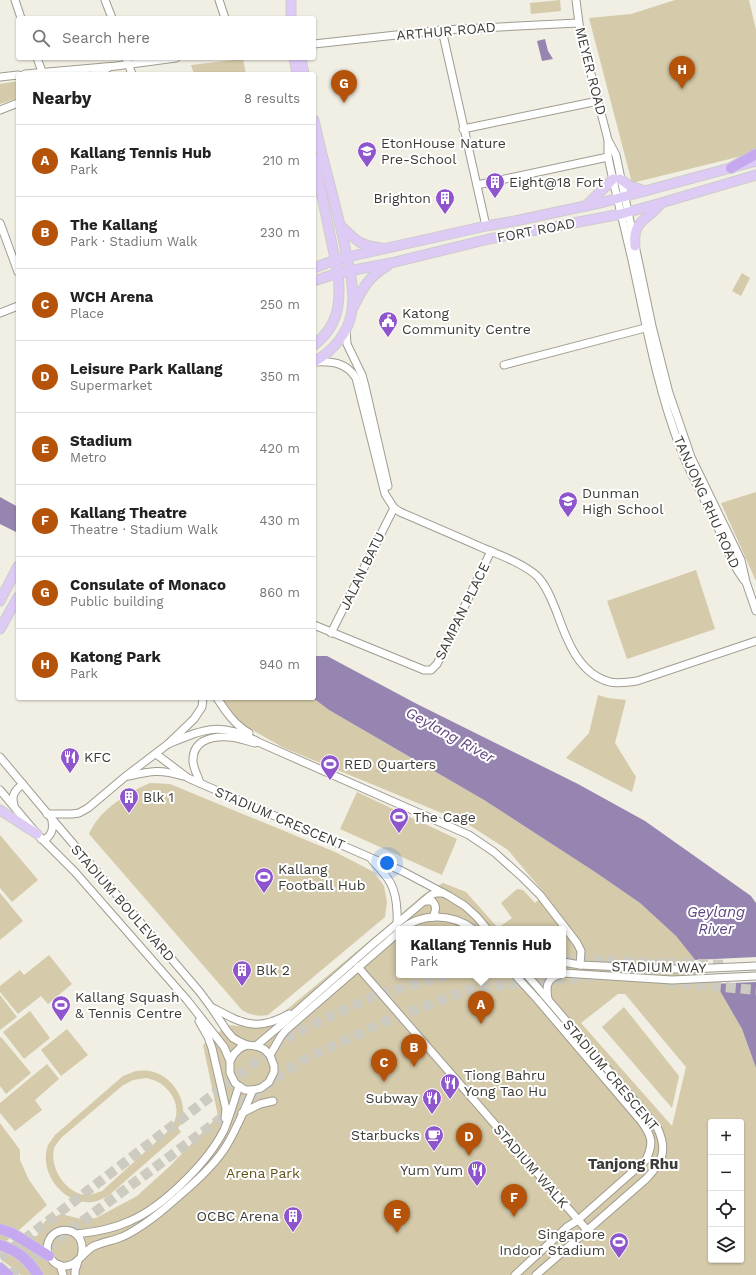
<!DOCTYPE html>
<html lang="en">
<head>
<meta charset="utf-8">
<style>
  :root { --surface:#fff; --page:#f6f6f6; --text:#222; --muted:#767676; --line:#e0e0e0; --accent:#b45309 }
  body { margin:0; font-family:"Work Sans",sans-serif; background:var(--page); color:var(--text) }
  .controls { position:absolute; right:12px; bottom:12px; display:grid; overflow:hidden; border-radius:4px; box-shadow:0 1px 3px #0004 }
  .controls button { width:36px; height:36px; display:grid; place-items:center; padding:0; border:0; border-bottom:1px solid var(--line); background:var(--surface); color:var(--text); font:20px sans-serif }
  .you { position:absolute; left:387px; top:863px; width:14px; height:14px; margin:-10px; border:3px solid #fff; border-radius:50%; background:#1a73e8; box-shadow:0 0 0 6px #1a73e833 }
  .badge { display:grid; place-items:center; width:26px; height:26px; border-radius:50%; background:var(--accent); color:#fff; font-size:13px; font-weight:700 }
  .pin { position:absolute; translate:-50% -33px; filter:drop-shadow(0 1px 2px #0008) }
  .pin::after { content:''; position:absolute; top:21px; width:14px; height:12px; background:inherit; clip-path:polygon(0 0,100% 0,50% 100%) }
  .popup { position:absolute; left:396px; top:926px; width:170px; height:52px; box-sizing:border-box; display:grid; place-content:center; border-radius:4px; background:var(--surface); filter:drop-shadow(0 1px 3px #0005); font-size:13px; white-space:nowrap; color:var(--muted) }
  .popup b { font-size:15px; color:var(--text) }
  .popup::after { content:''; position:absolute; left:50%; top:100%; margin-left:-8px; border:8px solid transparent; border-top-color:var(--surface) }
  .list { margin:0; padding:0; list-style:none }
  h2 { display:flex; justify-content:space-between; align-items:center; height:52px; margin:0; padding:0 16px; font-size:17px }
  h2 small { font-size:13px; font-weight:400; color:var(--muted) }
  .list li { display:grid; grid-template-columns:26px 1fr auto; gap:12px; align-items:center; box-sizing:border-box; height:72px; padding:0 16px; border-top:1px solid var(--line) }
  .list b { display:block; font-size:15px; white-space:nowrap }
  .list p { margin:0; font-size:13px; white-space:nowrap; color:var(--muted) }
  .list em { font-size:13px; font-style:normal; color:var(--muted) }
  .icon { flex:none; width:22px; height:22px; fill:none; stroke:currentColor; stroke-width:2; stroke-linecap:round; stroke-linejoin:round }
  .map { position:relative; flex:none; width:756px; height:1275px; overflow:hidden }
  .search { position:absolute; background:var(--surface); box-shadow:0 1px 3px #0004; left:16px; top:16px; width:300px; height:44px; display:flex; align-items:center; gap:10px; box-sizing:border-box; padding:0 14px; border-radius:4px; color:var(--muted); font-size:15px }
  .panel { position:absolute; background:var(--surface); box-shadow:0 1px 3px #0004; left:16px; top:72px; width:300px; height:628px; border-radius:4px }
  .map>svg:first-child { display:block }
</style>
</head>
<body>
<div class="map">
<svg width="756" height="1275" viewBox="0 0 756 1275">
  <rect width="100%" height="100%" fill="#f1eee3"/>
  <g fill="#d5caa9" fill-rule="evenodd">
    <path d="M560,0L561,11L531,14L530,3Z"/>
    <path d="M675,0H749L756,30V148L742,156L632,183L589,18L631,14Z"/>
    <path d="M243,59L246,74H194L191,65Z"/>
    <path d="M18,81V98L0,104V84Z"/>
    <path d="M742,273L750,278L741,296L732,291Z"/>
    <path d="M756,492V581L721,503Z"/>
    <path d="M696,570L715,629L627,659L607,601Z"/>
    <path d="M598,695L608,698L626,700L615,743L636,777L632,792L566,758L589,733Z"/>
    <path d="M222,698H313L329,710L484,800L595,872L640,903L676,936L720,991L742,1029L756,1068V1275H21L2,1260C12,1238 13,1237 37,1236L45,1221L61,1214L81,1219L96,1218L137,1196L170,1166L218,1116L203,1045L228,1025L250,1027L273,1021L391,923L424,894L443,883L466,892L498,928L512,918L501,903L517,889L523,890L535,903L545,894L508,850L466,823L284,748L240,723ZM399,929H563V975H399ZM618,994H625L686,1067L672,1126L581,1023ZM711,1122H741V1260H711Z"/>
    <path d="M150,783L170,784L335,852L374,872L384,886L387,902L385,917L268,1015C259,1017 250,1015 242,1010L89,834C99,810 127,793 150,783Z"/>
    <path d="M357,792L457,839L442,875L340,829Z"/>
    <path d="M0,835L38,880L12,902L0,888Z"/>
    <path d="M0,893L23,921L0,940Z"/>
    <path d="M49,955L72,984L48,1004L41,996L18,1014L0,992V986L20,970L24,975Z"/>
    <path d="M0,995L17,1017L0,1030Z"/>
    <path d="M624,1007L679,1076L672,1108L602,1027Z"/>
    <path d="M30,1011L50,1038L24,1059L3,1032Z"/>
    <path d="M67,1029L88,1055L61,1076L41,1050Z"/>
    <path d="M1,1037L31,1073L6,1094L0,1086V1038Z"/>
    <path d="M47,1064L59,1079L35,1100L42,1110L15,1131L0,1113V1103Z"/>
    <path d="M136,1071C140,1071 145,1070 149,1071C170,1074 188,1098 182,1120C182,1123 180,1126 178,1128L181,1132L107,1197C102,1198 97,1202 92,1202C63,1205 38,1172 48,1145C50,1142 53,1138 55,1135L123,1076ZM146,1078C150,1079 155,1080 158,1082C169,1088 179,1102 176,1116C175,1122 171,1127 167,1132L102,1191C98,1192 94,1194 90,1195C68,1197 49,1169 54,1149C55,1145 59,1141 61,1138L122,1086L133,1080Z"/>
    <path d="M0,1123L20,1150V1160L29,1180L47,1205L0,1247Z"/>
  </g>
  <g fill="#9785b1">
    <path d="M545,39L548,51L553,59L542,61L537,41Z"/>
    <path d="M0,497L18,507V533L0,524Z"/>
    <path d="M314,656H327L417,704L578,784L645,821L751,896L756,903V1068L742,1029L720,991L676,936L640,903L595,872L484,800L329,710L313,698H314Z"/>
  </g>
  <path fill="#f1eee3" d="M756,957V982L712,984L694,960Z"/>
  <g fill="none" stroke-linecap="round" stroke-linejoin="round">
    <g stroke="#cdcac0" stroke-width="10" stroke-dasharray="10 5" stroke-linecap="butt">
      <path d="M563,961L579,960L727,965"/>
      <path d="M666,982L756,990"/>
      <path d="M0,1258L291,1035L374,996L447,975"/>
      <path d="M10,1275L270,1082L303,1060L386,1021L473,988L595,976"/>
    </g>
    <g stroke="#9f9c91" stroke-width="9">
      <g id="minor">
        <path d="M15,0L21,18"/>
        <path d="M105,0L112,18"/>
        <path d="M219,0L225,18"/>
        <path d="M576,0L580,31L608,140L616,155L652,326L669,393L691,457L741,560L746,582L756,611"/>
        <path d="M442,30L486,226"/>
        <path d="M314,44L442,30L578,23"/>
        <path d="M37,58L43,74"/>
        <path d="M126,58L132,74"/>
        <path d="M25,74L116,66L176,58"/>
        <path d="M94,74L108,68"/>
        <path d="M0,77L18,75"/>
        <path d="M0,110L18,103"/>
        <path d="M463,129L598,101"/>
        <path d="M608,141V157C615,191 624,225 632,260C646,324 657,388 681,450C691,475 704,499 716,523C725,543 731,563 744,580"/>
        <path d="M477,185L608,157"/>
        <path d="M0,223L18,272"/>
        <path d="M0,313L18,306"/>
        <path d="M346,329L347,344L362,375L365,386L388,486"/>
        <path d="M314,362C331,361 346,362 356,378L385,494L394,508L400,512C428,524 456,536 483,548C500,555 524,564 537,576C547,586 552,601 557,613C567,641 579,674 610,682C619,684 628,682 637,681L756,641"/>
        <path d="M504,365L649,327"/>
        <path d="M314,625L424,670H431L437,664L491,551"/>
        <path d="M331,633L394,508"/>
        <path d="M217,698C226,712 235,725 249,733"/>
        <path d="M168,744C204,729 221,721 258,742L469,835L494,852L523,878L540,895L577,943L581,951L580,965"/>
        <path d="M156,754L188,778L369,857L402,871L449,896L465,906L477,917L487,929"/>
        <path d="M0,757L52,819L199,991L211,1007L227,1031L233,1038L240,1042L247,1045"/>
        <path d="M129,776C151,771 160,769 183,776"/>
        <path d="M200,783C198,776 194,770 193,762C192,741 210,736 228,737C237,737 247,741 255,743"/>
        <path d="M0,790L37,834L75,872L187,1000L224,1047L230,1061V1073L235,1083L239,1086L245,1090H253L261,1088L269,1082L274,1072V1066L270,1055L264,1049L256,1046L247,1045L240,1048L234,1054L230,1061"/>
        <path d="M14,805C11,795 15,790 23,784"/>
        <path d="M47,814H72L79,813L88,808L126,776L168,744L194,719L202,707L203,698"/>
        <path d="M41,839H46C53,833 53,828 52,820"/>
        <path d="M372,860C389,878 396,886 397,912C397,917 398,922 396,927"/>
        <path d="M424,901H432C437,906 436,910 433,917"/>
        <path d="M402,929C423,912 452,914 473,929"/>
        <path d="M563,962L580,965L669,969H690"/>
        <path d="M358,967L587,1230"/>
        <path d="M563,973L672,980L756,976"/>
        <path d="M515,975L537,999L641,1121C652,1136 654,1143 646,1160L578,1220L567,1227L515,1275"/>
        <path d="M527,975L657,1127C668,1150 663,1161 646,1179L536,1275"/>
        <path d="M548,999C546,987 546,979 559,975"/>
        <path d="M213,1008C243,1024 257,1032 289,1014"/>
        <path d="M199,1021L208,1037L212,1048L226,1109L225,1118"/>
        <path d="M256,1046L282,1024L373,944L431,895L436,893H443"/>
        <path d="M270,1055L281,1036L286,1030L399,932"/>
        <path d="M242,1113L260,1104L273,1101"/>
        <path d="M77,1234C96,1232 113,1229 130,1221C163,1207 208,1162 224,1130C230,1116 234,1101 239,1086"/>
        <path d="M81,1257C89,1227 54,1222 48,1243C46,1249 48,1255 52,1260C54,1263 58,1265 62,1266C77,1268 82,1252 94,1246C106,1241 118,1240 128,1234C150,1222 168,1206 186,1190C202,1176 218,1161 228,1143C238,1126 245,1108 253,1090"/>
        <path d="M60,1265L63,1275"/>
        <path d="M75,1275V1271L78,1261"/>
      </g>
    </g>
    <g stroke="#cccccb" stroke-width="11">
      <g id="major">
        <path d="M291,18V0"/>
        <path d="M294,58L297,74"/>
        <path d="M301,58L304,74"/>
        <path d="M314,120C323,163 336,204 345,247C349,267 355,289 352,310C349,333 333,351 314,362"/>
        <path d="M314,158L338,273C341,302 339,326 314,345"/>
        <path d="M620,179L630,186L645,191"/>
        <path d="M586,206L613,179"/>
        <path d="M340,225C356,240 358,245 381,248"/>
        <path d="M635,246C632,219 649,220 661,203"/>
        <path d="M314,268L327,263L347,257L486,226L515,221L604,202L756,161"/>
        <path d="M314,281L338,273L391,263L489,239L621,214L661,203L756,175"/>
        <path d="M354,306C363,287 369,277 387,266"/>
        <path d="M0,601L18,566"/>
        <path d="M0,629L18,597"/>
        <path d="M0,810L37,834"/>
      </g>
    </g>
    <g stroke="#cccccb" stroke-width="12">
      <g id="highway">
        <path d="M731,168L756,154"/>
        <path d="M0,1229L12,1233L49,1256"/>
        <path d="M0,1245C18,1251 28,1259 38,1275"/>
        <path d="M0,1268L8,1275"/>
      </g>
    </g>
    <use href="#minor" stroke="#fff" stroke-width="7"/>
    <use href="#major" stroke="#ddcbf6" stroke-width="9"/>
    <use href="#highway" stroke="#c6a8f0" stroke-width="10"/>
    <g stroke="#9f9c91" stroke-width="9" stroke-linecap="butt">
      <path id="minor-bridge" d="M690,969L756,966"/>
    </g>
    <use href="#minor-bridge" stroke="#fff" stroke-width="7"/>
  </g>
  <defs>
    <g id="school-pin" transform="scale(1)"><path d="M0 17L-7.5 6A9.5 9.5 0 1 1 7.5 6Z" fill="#8e55cd" stroke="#fff"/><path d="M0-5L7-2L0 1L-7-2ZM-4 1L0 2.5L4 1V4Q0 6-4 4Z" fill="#fff"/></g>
    <g id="building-pin" transform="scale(1)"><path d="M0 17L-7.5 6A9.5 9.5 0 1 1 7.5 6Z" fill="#8e55cd" stroke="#fff"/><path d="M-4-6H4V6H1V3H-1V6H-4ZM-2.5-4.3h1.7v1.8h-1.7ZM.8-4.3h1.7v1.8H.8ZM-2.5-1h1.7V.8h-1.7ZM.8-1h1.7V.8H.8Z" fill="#fff"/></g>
    <g id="civic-pin" transform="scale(1)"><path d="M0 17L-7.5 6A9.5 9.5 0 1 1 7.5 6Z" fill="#8e55cd" stroke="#fff"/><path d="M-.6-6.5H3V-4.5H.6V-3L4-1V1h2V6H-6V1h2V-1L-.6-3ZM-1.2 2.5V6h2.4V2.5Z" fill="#fff"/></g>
    <g id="restaurant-pin" transform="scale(1)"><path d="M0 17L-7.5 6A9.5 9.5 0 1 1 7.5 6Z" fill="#8e55cd" stroke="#fff"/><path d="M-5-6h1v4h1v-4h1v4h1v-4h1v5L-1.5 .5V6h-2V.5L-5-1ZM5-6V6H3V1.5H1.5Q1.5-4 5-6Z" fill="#fff"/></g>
    <g id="stadium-pin" transform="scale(1)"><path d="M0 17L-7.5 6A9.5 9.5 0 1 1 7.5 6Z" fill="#8e55cd" stroke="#fff"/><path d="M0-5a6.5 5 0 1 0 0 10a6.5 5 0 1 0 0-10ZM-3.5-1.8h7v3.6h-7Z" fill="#fff"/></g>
    <g id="cafe-pin" transform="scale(1)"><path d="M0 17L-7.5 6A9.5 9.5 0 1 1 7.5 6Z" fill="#8e55cd" stroke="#fff"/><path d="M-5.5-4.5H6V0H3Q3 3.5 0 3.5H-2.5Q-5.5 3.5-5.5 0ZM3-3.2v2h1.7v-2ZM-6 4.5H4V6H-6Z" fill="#fff"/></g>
  </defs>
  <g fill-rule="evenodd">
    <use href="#school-pin" x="367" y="151"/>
    <use href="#building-pin" x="495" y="182"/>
    <use href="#building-pin" x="445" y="198"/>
    <use href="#civic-pin" x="388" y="321"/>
    <use href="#school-pin" x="568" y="501"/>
    <use href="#restaurant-pin" x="70" y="757"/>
    <use href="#stadium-pin" x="330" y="764"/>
    <use href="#building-pin" x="129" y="797"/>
    <use href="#stadium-pin" x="399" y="817"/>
    <use href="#stadium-pin" x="264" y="877"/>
    <use href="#building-pin" x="242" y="970"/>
    <use href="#stadium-pin" x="61" y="1005"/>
    <use href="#restaurant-pin" x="450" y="1083"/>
    <use href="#restaurant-pin" x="432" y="1098"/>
    <use href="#cafe-pin" x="434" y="1135"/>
    <use href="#restaurant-pin" x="477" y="1170"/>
    <use href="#building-pin" x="293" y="1216"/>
    <use href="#stadium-pin" x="619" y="1242"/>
  </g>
  <g text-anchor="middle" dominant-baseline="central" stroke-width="4" stroke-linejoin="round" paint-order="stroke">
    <g font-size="14" fill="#3c3b36" stroke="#fff">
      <text transform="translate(446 31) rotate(-5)">ARTHUR ROAD</text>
      <text transform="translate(591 71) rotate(76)">MEYER ROAD</text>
      <text transform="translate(536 230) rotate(-11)">FORT ROAD</text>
      <text transform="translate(707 502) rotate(66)">TANJONG RHU ROAD</text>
      <text transform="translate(362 571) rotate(-64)">JALAN BATU</text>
      <text transform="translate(462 611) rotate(-64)">SAMPAN PLACE</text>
      <text transform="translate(280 818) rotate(23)">STADIUM CRESCENT</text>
      <text transform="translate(123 903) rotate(49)">STADIUM BOULEVARD</text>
      <text transform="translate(659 967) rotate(1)">STADIUM WAY</text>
      <text transform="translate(611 1075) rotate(50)">STADIUM CRESCENT</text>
      <text transform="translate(531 1166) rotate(49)">STADIUM WALK</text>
    </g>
    <g font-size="14" fill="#3c3b36" stroke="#fff" text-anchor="start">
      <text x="381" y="143">EtonHouse Nature<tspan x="381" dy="16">Pre-School</tspan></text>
      <text x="509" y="182">Eight@18 Fort</text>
      <text x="431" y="198" text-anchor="end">Brighton</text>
      <text x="402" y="313">Katong<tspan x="402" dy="16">Community Centre</tspan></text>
      <text x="582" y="493">Dunman<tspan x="582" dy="16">High School</tspan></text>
      <text x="84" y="757">KFC</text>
      <text x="344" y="764">RED Quarters</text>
      <text x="143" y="797">Blk 1</text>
      <text x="413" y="817">The Cage</text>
      <text x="278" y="869">Kallang<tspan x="278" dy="16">Football Hub</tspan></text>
      <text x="256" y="970">Blk 2</text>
      <text x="75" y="997">Kallang Squash<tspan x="75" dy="16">&amp; Tennis Centre</tspan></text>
      <text x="464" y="1075">Tiong Bahru<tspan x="464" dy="16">Yong Tao Hu</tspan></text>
      <text x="418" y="1098" text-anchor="end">Subway</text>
      <text x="420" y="1135" text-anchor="end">Starbucks</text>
      <text x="463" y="1170" text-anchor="end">Yum Yum</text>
      <text x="279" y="1216" text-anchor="end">OCBC Arena</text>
      <text x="605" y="1234" text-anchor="end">Singapore<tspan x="605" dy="16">Indoor Stadium</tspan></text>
    </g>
    <g font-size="14" fill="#625117" stroke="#fff">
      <text x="263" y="1173">Arena Park</text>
    </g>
    <g font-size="15" font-style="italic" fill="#614782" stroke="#fff">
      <text transform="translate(450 735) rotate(29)">Geylang River</text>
      <text x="716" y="912">Geylang<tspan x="716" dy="17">River</tspan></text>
    </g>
    <g font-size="15" font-weight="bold" fill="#3c3b36" stroke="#fff">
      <text x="633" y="1164">Tanjong Rhu</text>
    </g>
  </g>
</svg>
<div class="controls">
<button>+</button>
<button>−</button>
<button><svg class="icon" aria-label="locate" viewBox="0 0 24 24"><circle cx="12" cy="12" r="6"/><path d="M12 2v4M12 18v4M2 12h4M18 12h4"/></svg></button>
<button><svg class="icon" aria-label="layers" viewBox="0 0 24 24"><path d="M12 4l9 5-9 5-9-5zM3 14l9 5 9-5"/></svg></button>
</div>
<div class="you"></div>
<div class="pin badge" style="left:481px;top:1024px">A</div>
<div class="popup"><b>Kallang Tennis Hub</b>Park</div>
<div class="pin badge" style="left:414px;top:1067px">B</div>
<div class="pin badge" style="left:384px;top:1082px">C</div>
<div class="pin badge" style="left:469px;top:1156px">D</div>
<div class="pin badge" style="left:397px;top:1233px">E</div>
<div class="pin badge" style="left:514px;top:1217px">F</div>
<div class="pin badge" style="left:344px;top:103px">G</div>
<div class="pin badge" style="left:682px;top:89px">H</div>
<div class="search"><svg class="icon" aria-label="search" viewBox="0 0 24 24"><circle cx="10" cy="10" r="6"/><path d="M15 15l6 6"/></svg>Search here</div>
<section class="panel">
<h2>Nearby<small>8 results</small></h2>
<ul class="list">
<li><span class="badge">A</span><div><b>Kallang Tennis Hub</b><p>Park</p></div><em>210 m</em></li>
<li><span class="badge">B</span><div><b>The Kallang</b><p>Park · Stadium Walk</p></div><em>230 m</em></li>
<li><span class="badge">C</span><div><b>WCH Arena</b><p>Place</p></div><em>250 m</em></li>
<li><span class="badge">D</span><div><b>Leisure Park Kallang</b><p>Supermarket</p></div><em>350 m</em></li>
<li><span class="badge">E</span><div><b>Stadium</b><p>Metro</p></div><em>420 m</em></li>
<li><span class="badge">F</span><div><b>Kallang Theatre</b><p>Theatre · Stadium Walk</p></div><em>430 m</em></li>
<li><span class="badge">G</span><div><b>Consulate of Monaco</b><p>Public building</p></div><em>860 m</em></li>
<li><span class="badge">H</span><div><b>Katong Park</b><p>Park</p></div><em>940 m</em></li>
</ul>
</section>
</div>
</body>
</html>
